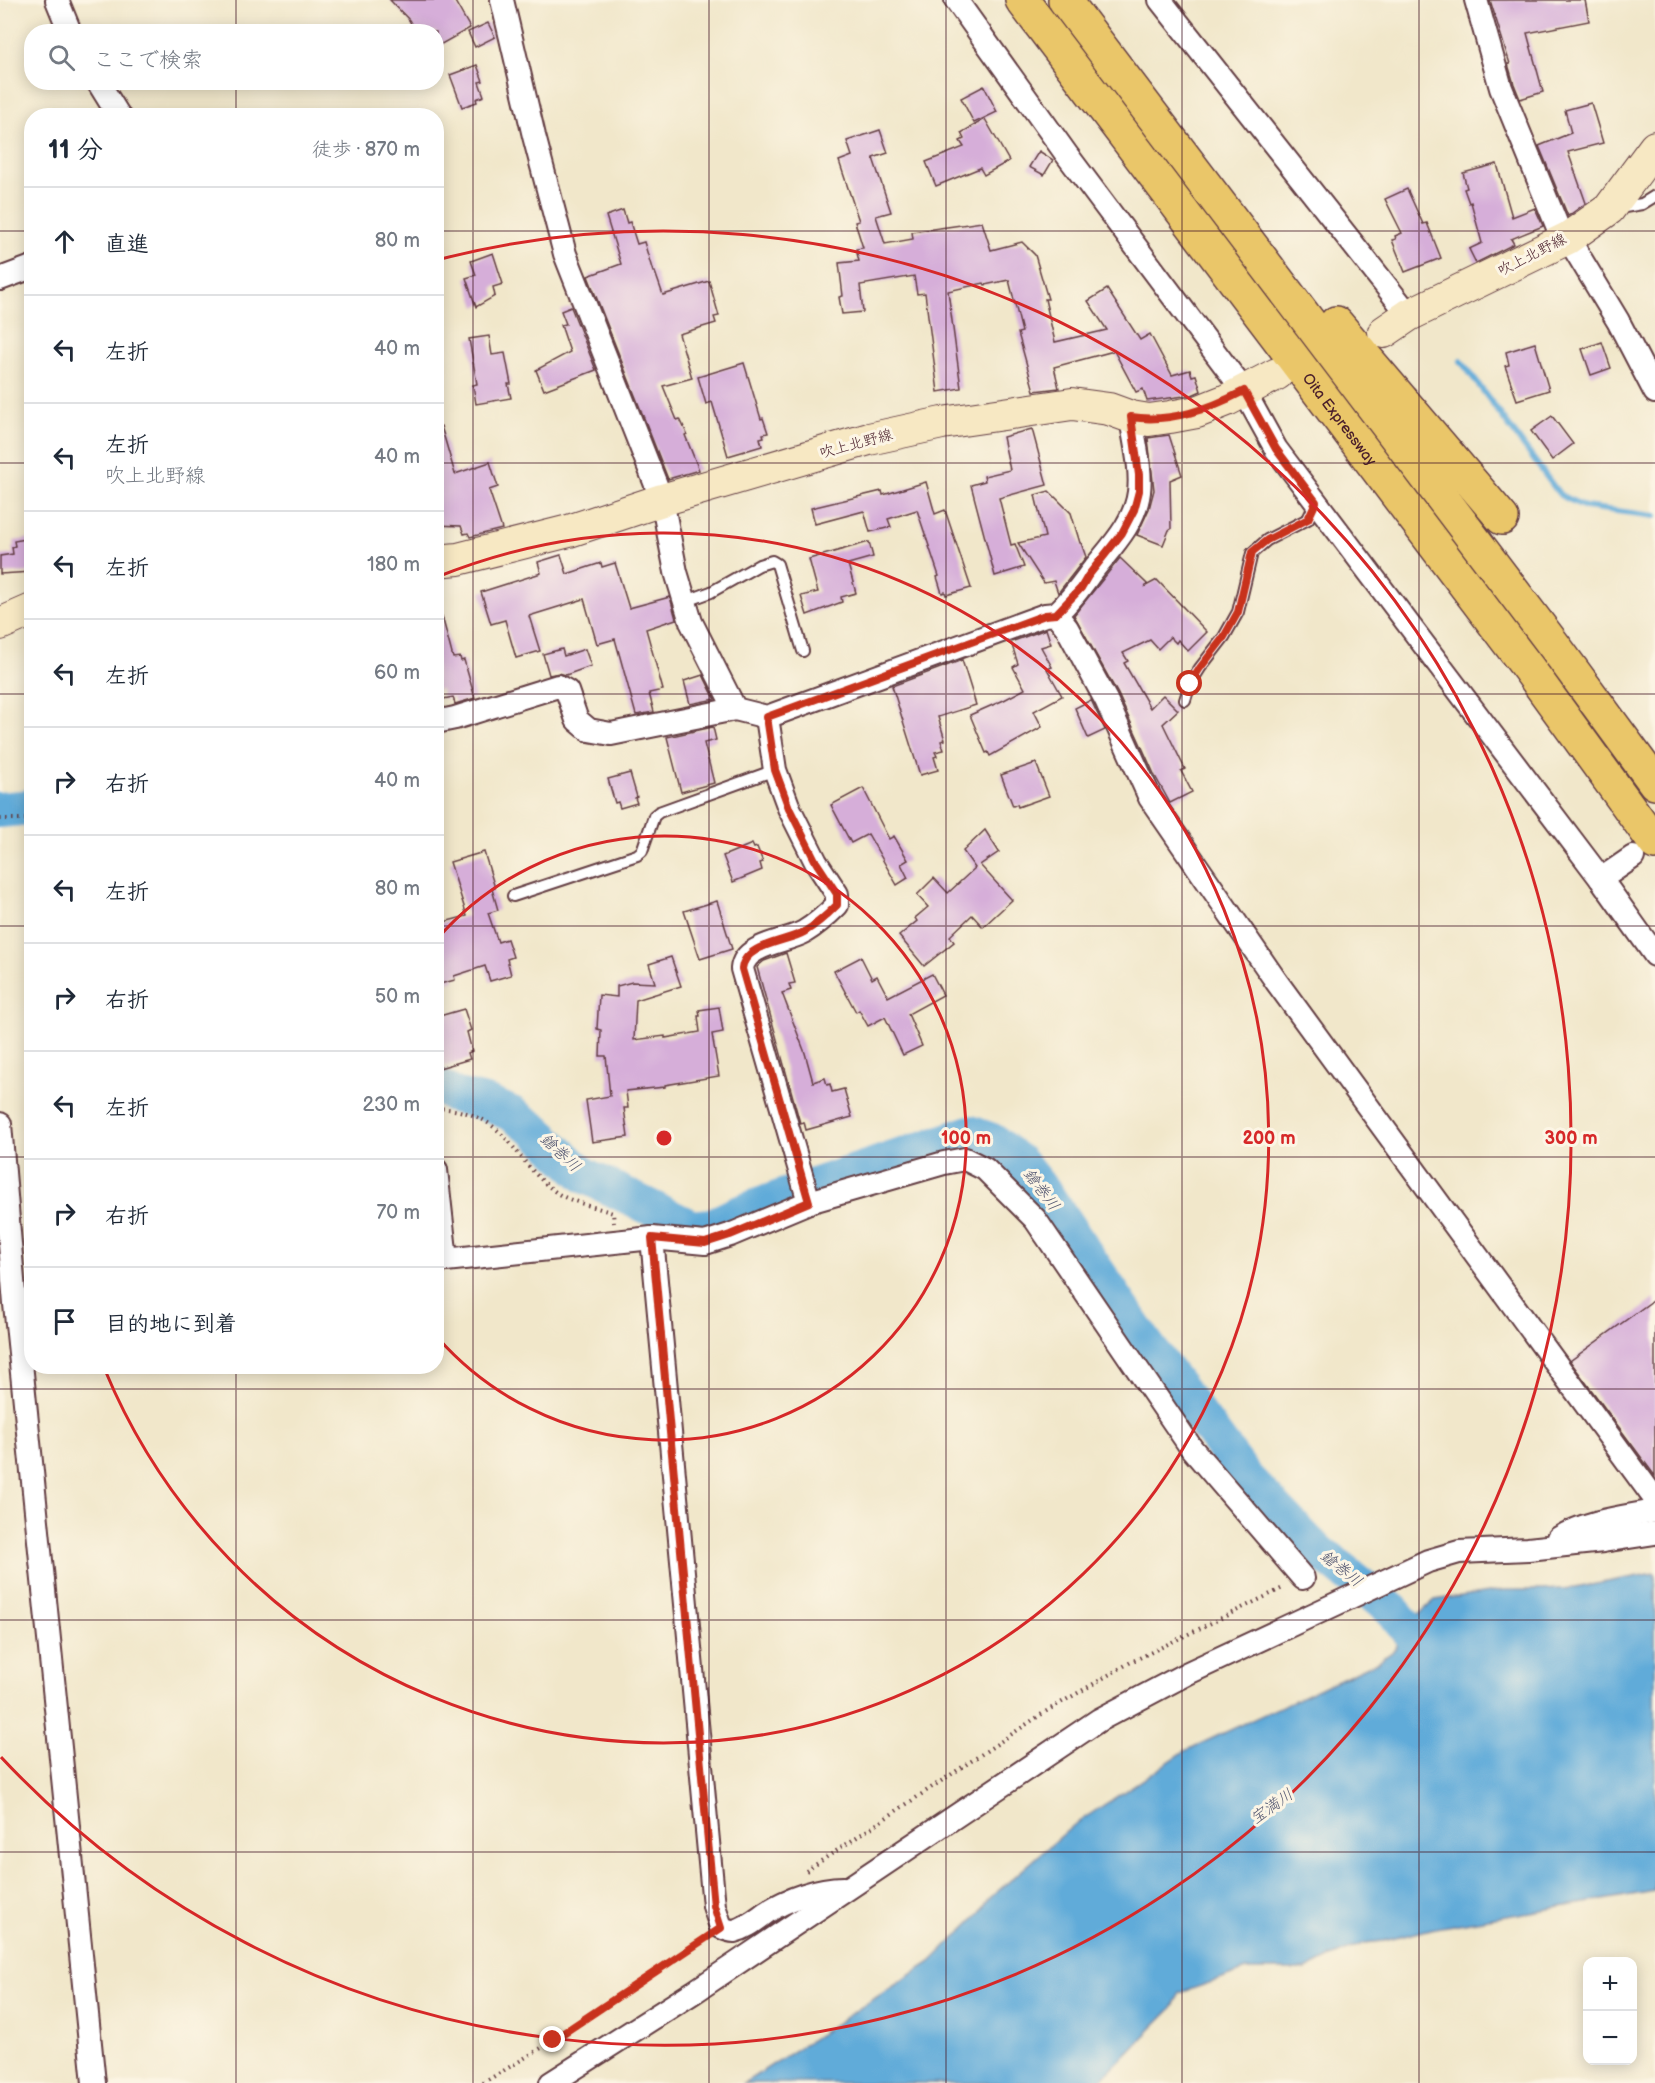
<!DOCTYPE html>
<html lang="ja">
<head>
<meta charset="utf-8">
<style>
  :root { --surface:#fff; --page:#f2f2f3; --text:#1f2937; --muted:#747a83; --line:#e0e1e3 }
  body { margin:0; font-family:"Balsamiq Sans","Klee One",sans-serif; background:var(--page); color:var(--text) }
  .controls { position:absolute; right:18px; bottom:18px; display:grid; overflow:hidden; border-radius:12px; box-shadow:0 3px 15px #0003 }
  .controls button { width:54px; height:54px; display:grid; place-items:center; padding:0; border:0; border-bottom:2px solid var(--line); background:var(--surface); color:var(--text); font:30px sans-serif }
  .stop { position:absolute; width:18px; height:18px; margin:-14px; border:4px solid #c8321e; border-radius:50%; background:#fff }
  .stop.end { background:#c8321e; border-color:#fff; box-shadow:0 2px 6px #0008 }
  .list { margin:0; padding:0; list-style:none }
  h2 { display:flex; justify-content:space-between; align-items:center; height:78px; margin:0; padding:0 24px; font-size:26px }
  h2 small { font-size:20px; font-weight:400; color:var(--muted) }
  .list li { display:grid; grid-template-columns:39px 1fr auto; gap:18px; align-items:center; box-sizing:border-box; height:108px; padding:0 24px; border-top:2px solid var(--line) }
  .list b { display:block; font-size:22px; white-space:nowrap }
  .list p { margin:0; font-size:20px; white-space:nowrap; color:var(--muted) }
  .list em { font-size:20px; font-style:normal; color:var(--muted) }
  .icon { flex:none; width:33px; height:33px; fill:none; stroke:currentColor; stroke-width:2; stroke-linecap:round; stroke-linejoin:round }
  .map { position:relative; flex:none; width:1655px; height:2083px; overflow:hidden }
  .search { position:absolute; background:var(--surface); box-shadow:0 3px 15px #0003; left:24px; top:24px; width:420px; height:66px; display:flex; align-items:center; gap:15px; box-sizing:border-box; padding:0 21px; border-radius:24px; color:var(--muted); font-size:22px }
  .panel { position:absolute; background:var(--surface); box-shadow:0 3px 15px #0003; left:24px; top:108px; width:420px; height:1266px; border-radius:24px }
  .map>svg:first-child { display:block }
</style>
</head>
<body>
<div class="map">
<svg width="1655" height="2083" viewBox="0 0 1655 2083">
  <rect width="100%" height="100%" fill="#fcf5e5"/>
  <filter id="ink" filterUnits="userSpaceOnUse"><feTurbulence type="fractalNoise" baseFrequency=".0167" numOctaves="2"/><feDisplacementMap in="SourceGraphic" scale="12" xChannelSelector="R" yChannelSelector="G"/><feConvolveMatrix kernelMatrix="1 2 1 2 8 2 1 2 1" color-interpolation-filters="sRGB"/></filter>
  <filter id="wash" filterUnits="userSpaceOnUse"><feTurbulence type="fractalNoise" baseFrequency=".008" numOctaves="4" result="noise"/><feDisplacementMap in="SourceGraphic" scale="24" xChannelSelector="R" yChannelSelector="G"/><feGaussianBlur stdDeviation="1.35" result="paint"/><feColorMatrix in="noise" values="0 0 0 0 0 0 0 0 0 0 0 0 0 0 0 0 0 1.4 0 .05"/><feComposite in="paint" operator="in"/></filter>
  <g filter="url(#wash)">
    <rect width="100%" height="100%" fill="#f1e7ca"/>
    <path fill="#61abd9" stroke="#566582" stroke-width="1.5" d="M1655,1573V1891L1435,1928L1384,1941L1364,1943L1331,1957L1306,1970H1247L1180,1993L1171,2009L1098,2083H744L931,1962L980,1913L990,1898L1074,1825L1185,1751L1379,1661L1392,1652L1398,1644L1393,1638L1435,1600L1503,1590H1544L1575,1588Z"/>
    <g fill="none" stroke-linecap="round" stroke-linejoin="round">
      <path stroke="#61abd9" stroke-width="6" d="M1461,361L1560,495L1585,507L1655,516"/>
      <g stroke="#61abd9" stroke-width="36">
        <path d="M0,810L32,807"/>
        <path d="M436,1085L454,1095L489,1104L512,1114L535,1130L584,1175L692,1228L712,1226L737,1214L804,1189L970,1133L992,1141L1019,1162L1046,1195L1146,1344L1246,1478L1310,1544L1393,1611L1437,1663"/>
      </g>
    </g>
    <g id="blocks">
      <g fill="#d6aed9">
        <path d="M390,0H454L470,28L436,47V32H416L409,20Z"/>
        <path d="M1490,0H1585L1589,21L1527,33L1543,92L1520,99L1514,84L1508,64H1510Z"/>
        <path d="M488,23L495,37L475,47L468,32Z"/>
        <path d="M477,65L483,81L479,82L484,96L476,99L477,102L462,107L450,75Z"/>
        <path d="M984,86L997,112L974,123L961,98Z"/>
        <path d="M1591,103L1603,143L1568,152L1586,203L1568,216L1539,146L1571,133L1565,110Z"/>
        <path d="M985,119L1009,161L984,175L980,168L936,186L926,162L964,147L960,141L964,139L961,133Z"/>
        <path d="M880,130L888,153L873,158L891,212L876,216L885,244L913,239L912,232L982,222L991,250L1022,242L1035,255L1048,299H1045L1055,342L1107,330L1088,301L1107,289L1140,340L1150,334L1172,375L1190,370L1192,376L1196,375L1201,391L1192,395L1147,401L1143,389L1136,392L1114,351L1054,367L1059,388L1034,391L1018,333L1022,332L1009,280L985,285L984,283L948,291L961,388L938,392L925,293L917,294L914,276L860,285L863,312L842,314L839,297L843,296L839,263L859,261L856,249L863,248L855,222L859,221L839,161L852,156L847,141Z"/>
        <path d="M1039,151L1053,160L1044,175L1029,167Z"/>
        <path d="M1497,164L1512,217L1535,208L1543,226L1511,239L1514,244L1476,263L1469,249L1482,243L1471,202L1469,203L1464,189L1467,188L1463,173Z"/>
        <path d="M1407,189L1423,224L1427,223L1441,258L1405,272L1392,240L1396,239L1395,236L1402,233L1385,199Z"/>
        <path d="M623,210L627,223L630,222L637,244L644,242L653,272H655L663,295L709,281L719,316L714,317L716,323L679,334L692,378L663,386L677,420L680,419L687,434L685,435L699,470L668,479L588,276L621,264L606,216Z"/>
        <path d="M493,253L503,284L493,287L495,296L476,307L466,278L476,275L471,261Z"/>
        <path d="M571,307L596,370L544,390L536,370L570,352L561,325L566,324L561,311Z"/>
        <path d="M489,336L492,355L505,353L511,384H508L511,398L476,404L473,385L477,384L469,339Z"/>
        <path d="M1602,342L1611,368L1591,375L1582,349Z"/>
        <path d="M1535,343L1549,390L1517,400L1505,366L1509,365L1506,352Z"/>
        <path d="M744,363L761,419L763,418L768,433L763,434L764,437L760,438L762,446L728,456L712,402L706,404L698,377Z"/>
        <path d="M1552,416L1573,444L1552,460L1531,431Z"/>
        <path d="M436,426H441L455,474L490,462L498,487L489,490L502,529L470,537L468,533L464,534L461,526L436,525Z"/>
        <path d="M1032,429L1047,485L999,498L1011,545L1015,544L1024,567L995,576L971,485L985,481L984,476L1010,470L1003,437Z"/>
        <path d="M1169,435L1182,475L1170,480L1171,529L1169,530L1163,545L1137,535L1149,509L1154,490L1148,438Z"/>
        <path d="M926,482L935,514L945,510L971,588L946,595L945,592L942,593L937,577L939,576L917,510L888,519L891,527L870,532L864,511L815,524L811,508L882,491L883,495Z"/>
        <path d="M1049,491L1071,513L1080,543H1081L1086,557L1058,593L1054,581L1044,583L1018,543L1045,537L1035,495Z"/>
        <path d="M32,538V572L0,574V556L13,554L12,547L15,546L14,541Z"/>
        <path d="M869,542L873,557L848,564L856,593L841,597L842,602L807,615L801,596L818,592L809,559Z"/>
        <path d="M561,555L567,574L601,563L602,567L615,563L629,608L670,597L676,619L646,629L663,690L649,693L654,712L636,715L615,639L597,644L584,599L529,616L540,651L516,658L505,620L491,624L481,592L538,574L541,573L538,562Z"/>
        <path d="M1120,558L1147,584L1146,586L1157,580L1207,632L1188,651L1178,640L1176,643L1170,637L1158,649L1150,640L1123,653L1128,661L1124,663L1150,708L1163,695L1178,710L1163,724L1185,769L1181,771L1192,792L1170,803L1155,776L1118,694L1074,615Z"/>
        <path d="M442,616L453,658L460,657L461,661L464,660L475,698L455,704L453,697L443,699L441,689L436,690V617Z"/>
        <path d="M1046,629L1051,644L1041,647L1052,667L1047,669L1062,696L1034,711L1042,727L990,756L988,752L986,753L970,715L1004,700L1025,689L1013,667L1018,664L1011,642Z"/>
        <path d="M562,649L564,656L585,649L591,666L566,675L559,673L549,675L543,654Z"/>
        <path d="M962,660L976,705L938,717L945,740L941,741L944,750L935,752L937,756L934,757L938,770L920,775L892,686Z"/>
        <path d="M703,675L715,699L690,704L684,681Z"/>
        <path d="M1091,700L1105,730L1088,738L1075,708Z"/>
        <path d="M713,727L716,740L704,743L714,783L681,792L667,737Z"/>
        <path d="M1036,763L1049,796L1018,807L1017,804L1013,806L1001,775Z"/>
        <path d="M630,773L637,797L635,798L637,803L620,808L618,802L615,803L608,779Z"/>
        <path d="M863,788L889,839L894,836L908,860L901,864L908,878L897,885L868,834L851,843L831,805Z"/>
        <path d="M985,830L999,852L980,865L1012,900L983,927L972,915L950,936L954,942L924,966L899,936L917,921L915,918L928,907L917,895L934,878L948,893L975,868L963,851Z"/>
        <path d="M752,844L754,848L757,847L763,862L760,863L762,870L733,882L723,856Z"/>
        <path d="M484,852L495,888L492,889L498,910L488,913L498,942L507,939L513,957L507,959L511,975L490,981L485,966L454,976L455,980L436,985V924L467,916L450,862Z"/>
        <path d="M717,901L732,949L700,959L684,911Z"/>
        <path d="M786,953L795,983L789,984L791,990L782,993L805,1053L813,1082L825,1078L827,1085L830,1084L832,1092L844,1089L852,1117L806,1130L804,1122L800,1123L757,967L764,961Z"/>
        <path d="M671,957L681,986L636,1000L634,1040L665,1036V1038L700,1032L698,1016H700L699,1010L719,1007L723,1032L712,1034L719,1076L665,1085V1087L626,1091L628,1108H624L628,1137L592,1142L586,1100L610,1096L606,1056H600L601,1030L597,1029L599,995L617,997V986L632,982L655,983L649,964Z"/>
        <path d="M861,957L872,979L877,976L888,997L932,974L943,995L908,1014L922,1046L903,1055L885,1017L868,1026L859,1010L856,1012L834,971Z"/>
        <path d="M464,1009L471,1030L467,1032L472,1051L468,1053L470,1059L436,1069V1017Z"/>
        <path d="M1655,1299V1476L1570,1361Z"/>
      </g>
    </g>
  </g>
  <g filter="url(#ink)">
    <use href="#blocks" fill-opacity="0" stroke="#633d43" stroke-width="1.5"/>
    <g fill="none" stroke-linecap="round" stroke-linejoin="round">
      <g stroke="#633d43" stroke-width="14">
        <g id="service">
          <path d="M1619,208L1642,204L1655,196"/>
          <path d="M684,602L711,592L759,565L772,561L777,564L803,651"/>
          <path d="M1185,700L1190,684L1200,668L1224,637L1238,612L1252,553L1267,540L1308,519L1316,502"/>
          <path d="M513,896L637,855L642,851L654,816L659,812L775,770"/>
        </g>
      </g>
      <g stroke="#633d43" stroke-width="26">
        <g id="minor">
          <path d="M57,0L70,32"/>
          <path d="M502,0L534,136L565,254L662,500L676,572L691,622L735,709L767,717L1045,615L1056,614L1067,628L1106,700L1150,798L1276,981L1655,1499"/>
          <path d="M956,0L1067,155L1244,391L1276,449L1601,879L1655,955"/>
          <path d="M1160,0L1409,315"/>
          <path d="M1476,0L1501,88L1563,240"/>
          <path d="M98,82L119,116"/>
          <path d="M1568,238L1618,321L1655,392"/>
          <path d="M0,279L32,267"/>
          <path d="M1056,614C1070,601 1078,590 1089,575C1108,550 1135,525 1139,492C1142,468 1134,441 1131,417"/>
          <path d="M767,717L775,770L789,808L816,862L837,894V905C827,915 816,925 804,932C786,942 744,944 742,969L809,1202"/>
          <path d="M436,722L455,718L558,686L567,691L577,720L589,730L611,734L735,709"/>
          <path d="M1601,879L1633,857"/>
          <path d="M0,1124L15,1304L94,2083"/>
          <path d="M436,1170L446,1260"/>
          <path d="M652,1238L714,1906L721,1927C725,1929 730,1931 734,1931C747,1928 757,1919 767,1912C788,1899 818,1888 843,1888"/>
          <path d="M436,1261L652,1238L705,1243L730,1235L809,1202L944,1163L965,1159L985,1169L1035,1219L1192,1449L1303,1578"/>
          <path d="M1559,1538C1586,1521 1624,1517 1655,1511"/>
          <path d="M551,2083L694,1992L1099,1720L1188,1673L1428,1561L1459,1552L1528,1549L1603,1541L1655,1533"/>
        </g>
      </g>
      <g stroke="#633d43" stroke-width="34">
        <g id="secondary">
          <path d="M1384,332L1409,315L1568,238L1609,209L1655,147"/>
          <path d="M436,561L458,559L569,531L662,500L869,439L942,423L1072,404L1109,409L1131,417L1149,420L1170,417L1197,412L1227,400L1277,374"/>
          <path d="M0,624L32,610"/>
        </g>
      </g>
      <g stroke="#633d43" stroke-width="36">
        <g id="motorway">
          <path id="s1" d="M1022,0L1528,668L1655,843"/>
          <path d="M1065,0L1556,648L1655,783"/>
          <path d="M1336,323L1502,518"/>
        </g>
      </g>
      <g stroke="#633d43" stroke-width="4" stroke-dasharray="1.5 4.5" stroke-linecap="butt">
        <path d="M0,819H32"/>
        <path d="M436,1108C510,1112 508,1157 557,1193C568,1201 599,1208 613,1213L614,1223"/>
        <path d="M806,1871L1045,1712L1131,1662L1283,1588"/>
        <path d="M483,2083L553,2041L705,1939"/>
      </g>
      <use href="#service" stroke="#fff" stroke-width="10"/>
      <use href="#minor" stroke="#fff" stroke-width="22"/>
      <use href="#secondary" stroke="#f7e8c3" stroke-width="32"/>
      <use href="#motorway" stroke="#eac669" stroke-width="33"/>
    </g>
  </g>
  <g fill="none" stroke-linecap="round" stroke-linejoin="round" filter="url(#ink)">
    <path stroke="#c8321e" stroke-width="8" d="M553,2040L721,1928L714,1906L652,1238L705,1243L730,1235L809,1202L742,969C744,944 786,942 804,932C816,925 827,915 837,905V894L816,862L789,808L775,770L767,717L1045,615L1056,614L1081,588L1088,576L1122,533L1134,510L1139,491V475L1131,417C1171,423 1209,409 1244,391L1276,449L1316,502L1308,519L1267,540L1252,552L1238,612L1224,637L1200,668L1190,684"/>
  </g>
  <path fill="none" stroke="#4a1f2b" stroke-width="1.5" stroke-opacity="0.55" d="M236,0V32M473,0V2083M709,0V2083M946,0V2083M1182,0V2083M1419,0V2083M236,82V116M0,231H32M436,231H1655M0,463H32M436,463H1655M0,694H32M436,694H1655M0,926H32M436,926H1655M0,1157H32M436,1157H1655M236,1366V2083M0,1389H1655M0,1620H1655M0,1852H1655"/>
  <g fill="none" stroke="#d62828" stroke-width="3">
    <path d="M438 938A302 302 0 1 1 438 1338"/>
    <path d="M437 577A605 605 0 1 1 105 1370"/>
    <path d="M437 260A907 907 0 1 1 1 1757"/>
  </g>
  <g text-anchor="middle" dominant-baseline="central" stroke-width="6" stroke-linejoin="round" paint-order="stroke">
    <g font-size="15" fill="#4a1f2b" stroke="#fcf5e5">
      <text transform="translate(1532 255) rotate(-27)">吹上北野線</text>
      <text stroke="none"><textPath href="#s1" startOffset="526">Oita Expressway</textPath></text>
      <text transform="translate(856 444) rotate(-15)">吹上北野線</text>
    </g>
    <g font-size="16" font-style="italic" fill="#535771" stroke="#fcf5e5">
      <text transform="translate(560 1153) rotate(43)">鎗巻川</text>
      <text transform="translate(1041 1190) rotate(53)">鎗巻川</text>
      <text transform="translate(1341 1569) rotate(39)">鎗巻川</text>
      <text transform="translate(1272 1807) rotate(-35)">宝満川</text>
    </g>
  </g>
  <circle cx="664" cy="1138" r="9" fill="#d62828" stroke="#fcf5e5" stroke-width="3"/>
  <g font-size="18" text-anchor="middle" font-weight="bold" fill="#d62828" stroke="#fcf5e5" stroke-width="6" stroke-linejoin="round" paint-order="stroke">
    <text x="966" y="1144">100 m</text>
    <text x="1269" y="1144">200 m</text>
    <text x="1571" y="1144">300 m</text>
  </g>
</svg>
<div class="controls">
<button>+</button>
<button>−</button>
</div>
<div class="stop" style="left:1190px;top:684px"></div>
<div class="stop end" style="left:553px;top:2040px"></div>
<div class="search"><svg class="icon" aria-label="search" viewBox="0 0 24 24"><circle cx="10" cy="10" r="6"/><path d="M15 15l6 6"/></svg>ここで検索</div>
<section class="panel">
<h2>11 分<small>徒歩 · 870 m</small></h2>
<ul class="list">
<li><svg class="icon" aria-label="ahead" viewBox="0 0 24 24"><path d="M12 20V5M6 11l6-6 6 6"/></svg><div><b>直進</b></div><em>80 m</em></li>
<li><svg class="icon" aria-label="left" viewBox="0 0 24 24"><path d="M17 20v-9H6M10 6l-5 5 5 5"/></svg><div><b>左折</b></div><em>40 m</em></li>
<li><svg class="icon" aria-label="left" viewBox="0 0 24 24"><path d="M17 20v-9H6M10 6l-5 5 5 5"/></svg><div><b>左折</b><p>吹上北野線</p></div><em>40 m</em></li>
<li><svg class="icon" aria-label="left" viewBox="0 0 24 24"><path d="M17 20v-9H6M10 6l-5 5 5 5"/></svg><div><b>左折</b></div><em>180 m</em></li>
<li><svg class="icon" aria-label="left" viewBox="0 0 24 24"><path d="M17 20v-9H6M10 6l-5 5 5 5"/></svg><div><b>左折</b></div><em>60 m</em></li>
<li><svg class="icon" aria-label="right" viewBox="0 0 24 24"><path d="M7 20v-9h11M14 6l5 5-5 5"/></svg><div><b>右折</b></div><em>40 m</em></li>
<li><svg class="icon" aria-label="left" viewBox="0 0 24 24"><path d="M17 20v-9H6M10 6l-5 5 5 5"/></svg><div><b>左折</b></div><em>80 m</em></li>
<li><svg class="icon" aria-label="right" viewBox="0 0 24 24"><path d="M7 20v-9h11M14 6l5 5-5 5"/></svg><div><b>右折</b></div><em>50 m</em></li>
<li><svg class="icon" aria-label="left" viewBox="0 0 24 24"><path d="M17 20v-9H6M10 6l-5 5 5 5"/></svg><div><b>左折</b></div><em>230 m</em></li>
<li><svg class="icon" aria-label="right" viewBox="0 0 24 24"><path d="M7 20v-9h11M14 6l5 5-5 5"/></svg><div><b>右折</b></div><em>70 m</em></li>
<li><svg class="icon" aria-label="arrive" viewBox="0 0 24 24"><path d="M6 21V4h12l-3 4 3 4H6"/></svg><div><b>目的地に到着</b></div></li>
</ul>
</section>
</div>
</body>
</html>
